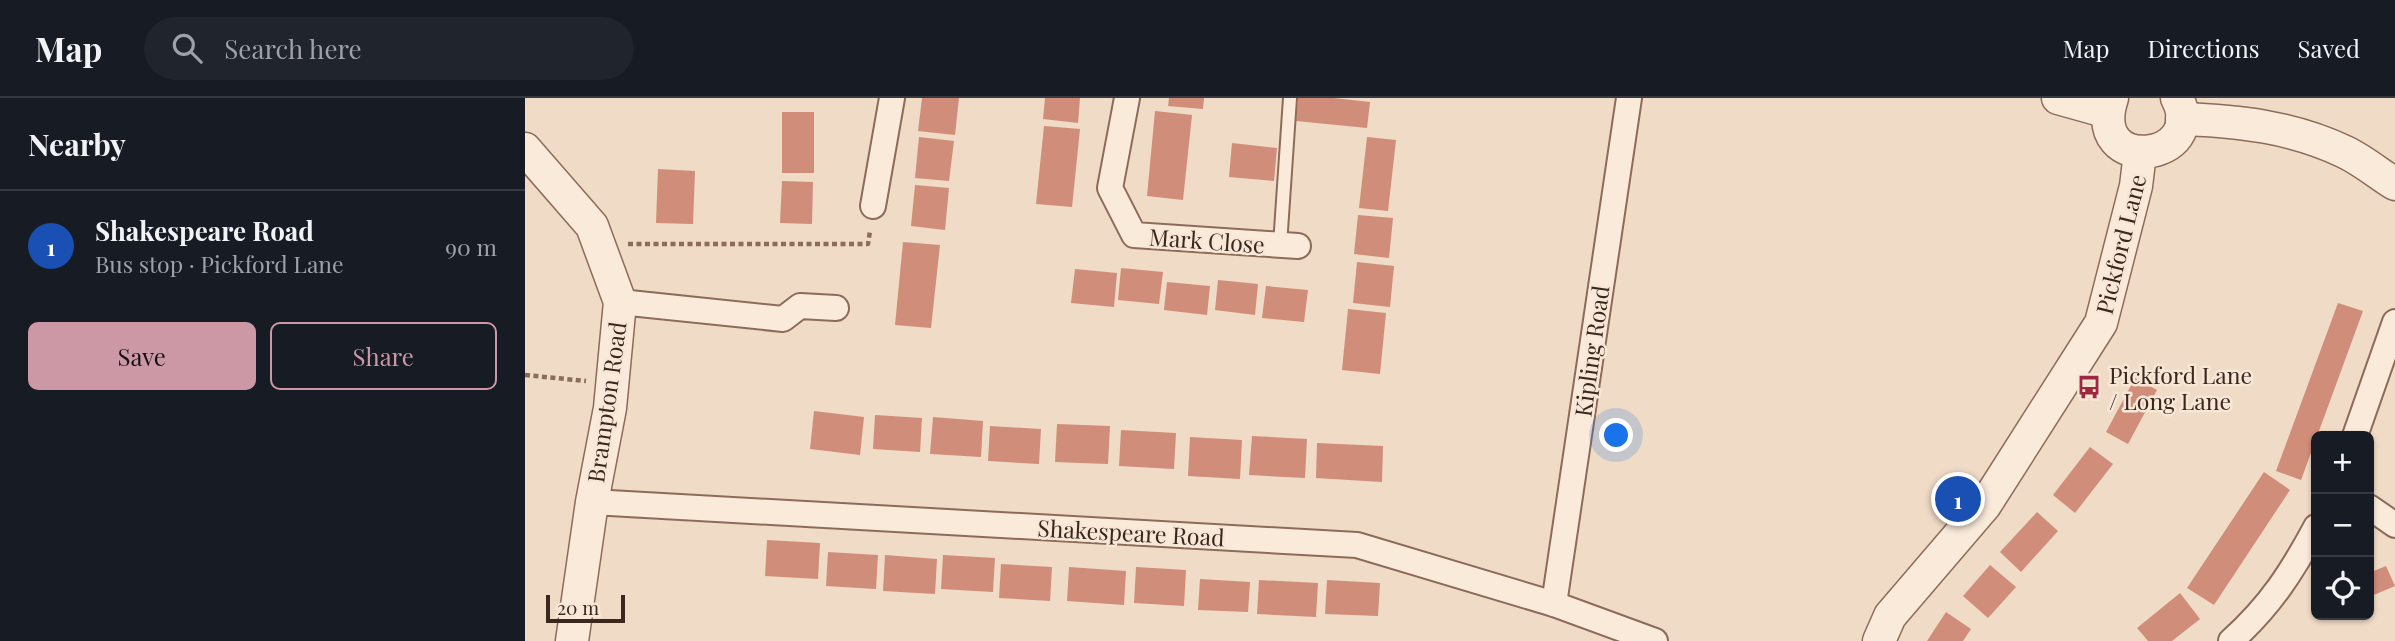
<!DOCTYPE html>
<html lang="en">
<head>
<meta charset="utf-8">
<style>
  :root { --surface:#171b24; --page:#20242c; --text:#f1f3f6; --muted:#9ea1a6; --line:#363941; --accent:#cc98a5 }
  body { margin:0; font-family:"Playfair Display",serif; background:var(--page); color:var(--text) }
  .controls { position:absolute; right:21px; bottom:21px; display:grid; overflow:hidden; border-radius:10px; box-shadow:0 2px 5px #0004 }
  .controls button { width:63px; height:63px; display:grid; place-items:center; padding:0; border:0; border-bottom:2px solid var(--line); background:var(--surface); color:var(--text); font:35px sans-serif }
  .scale { position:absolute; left:21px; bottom:18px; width:79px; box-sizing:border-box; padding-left:7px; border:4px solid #3c271f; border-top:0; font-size:19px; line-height:24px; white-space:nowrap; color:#3c271f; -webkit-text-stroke:5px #f7e7d6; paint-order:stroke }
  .you { position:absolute; left:1092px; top:338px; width:24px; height:24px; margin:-18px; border:5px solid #fff; border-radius:50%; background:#1a73e8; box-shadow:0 0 0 10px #1a73e833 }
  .badge { display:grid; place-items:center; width:46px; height:46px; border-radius:50%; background:var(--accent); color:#fff; font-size:23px; font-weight:700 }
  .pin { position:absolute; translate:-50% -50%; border:4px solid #fff; box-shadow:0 2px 7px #0006 }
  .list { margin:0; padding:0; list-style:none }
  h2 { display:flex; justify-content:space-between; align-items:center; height:91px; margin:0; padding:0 28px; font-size:30px }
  h2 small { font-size:23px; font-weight:400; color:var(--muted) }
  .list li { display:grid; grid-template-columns:46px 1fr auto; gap:21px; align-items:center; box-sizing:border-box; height:112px; padding:0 28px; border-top:2px solid var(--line) }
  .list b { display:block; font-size:26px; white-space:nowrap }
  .list p { margin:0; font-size:23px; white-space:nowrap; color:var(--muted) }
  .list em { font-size:23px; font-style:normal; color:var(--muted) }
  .actions { display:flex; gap:14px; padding:21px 28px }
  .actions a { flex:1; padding:16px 0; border:2px solid var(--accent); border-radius:10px; text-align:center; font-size:24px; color:var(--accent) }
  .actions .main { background:var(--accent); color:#111 }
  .icon { flex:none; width:38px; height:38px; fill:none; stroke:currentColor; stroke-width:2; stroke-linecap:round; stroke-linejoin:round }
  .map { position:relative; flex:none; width:1870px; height:543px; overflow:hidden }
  header { display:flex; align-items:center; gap:42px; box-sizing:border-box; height:98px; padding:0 35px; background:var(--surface); border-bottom:2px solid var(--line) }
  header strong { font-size:33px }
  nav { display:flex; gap:38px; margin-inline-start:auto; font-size:24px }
  .search { width:490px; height:63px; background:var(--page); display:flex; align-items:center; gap:18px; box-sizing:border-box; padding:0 24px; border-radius:38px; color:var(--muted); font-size:26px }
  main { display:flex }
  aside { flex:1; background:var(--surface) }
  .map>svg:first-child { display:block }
</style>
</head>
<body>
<header>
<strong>Map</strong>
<div class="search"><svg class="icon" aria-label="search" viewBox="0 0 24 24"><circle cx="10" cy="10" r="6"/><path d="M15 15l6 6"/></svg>Search here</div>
<nav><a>Map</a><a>Directions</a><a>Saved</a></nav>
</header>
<main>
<aside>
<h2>Nearby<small></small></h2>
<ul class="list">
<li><span class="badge" style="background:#1a4fb4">1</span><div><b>Shakespeare Road</b><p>Bus stop · Pickford Lane</p></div><em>90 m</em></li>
</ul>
<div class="actions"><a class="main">Save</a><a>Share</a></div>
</aside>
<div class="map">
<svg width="1870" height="543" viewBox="0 0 1870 543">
  <rect width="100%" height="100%" fill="#f0dbc6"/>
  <g fill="#d08d7a">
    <path d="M397,0H434L430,37L393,33Z"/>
    <path d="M520,0H555L553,25L518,21Z"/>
    <path d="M644,0H679L678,11L643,8Z"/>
    <path d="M773,0H809L845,4L842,30L771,23Z"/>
    <path d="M630,13L667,17L658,102L622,98Z"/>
    <rect x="257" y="14" width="32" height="61"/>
    <path d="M519,28L555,31L547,109L511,106Z"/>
    <path d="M394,39L429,43L424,83L390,80Z"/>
    <path d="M842,39L871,42L863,113L834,110Z"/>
    <path d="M707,45L752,50L749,83L704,79Z"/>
    <path d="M133,71L170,73L168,126L131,125Z"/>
    <path d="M257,83L288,84L287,126L255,125Z"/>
    <path d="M390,87L424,90L420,132L386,128Z"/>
    <path d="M833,117L868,120L864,160L829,156Z"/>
    <path d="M378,144L415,147L406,230L370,227Z"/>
    <path d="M832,164L869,168L865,209L828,205Z"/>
    <path d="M596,170L638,174L634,206L593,202Z"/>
    <path d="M550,171L592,175L589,209L546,205Z"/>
    <path d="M693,182L733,186L730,217L690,212Z"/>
    <path d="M642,184L685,188L682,217L639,212Z"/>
    <path d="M741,188L783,192L779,224L737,220Z"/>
    <path d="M1813,205L1838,213L1776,382L1751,373Z"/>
    <path d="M823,211L861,215L855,276L817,272Z"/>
    <path d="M1610,280L1632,292L1603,346L1581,334Z"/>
    <path d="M289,313L339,319L335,357L285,351Z"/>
    <path d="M350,317L397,320L395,354L348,351Z"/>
    <path d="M408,319L458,323L456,359L405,356Z"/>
    <path d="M532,326L585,328L583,366L530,364Z"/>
    <path d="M465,328L516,331L514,366L463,363Z"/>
    <path d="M596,332L651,335L649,371L594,368Z"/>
    <path d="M727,338L782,341L780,380L724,377Z"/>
    <path d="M665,339L717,342L715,381L663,378Z"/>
    <path d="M792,345L858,348L857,384L791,380Z"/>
    <path d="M1565,349L1588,366L1550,415L1528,397Z"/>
    <path d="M1739,374L1765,392L1689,507L1662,490Z"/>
    <path d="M1512,414L1533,433L1496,474L1475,454Z"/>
    <path d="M242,442L295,445L293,481L240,478Z"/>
    <path d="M303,454L353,457L351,491L301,488Z"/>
    <path d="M360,457L412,461L410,496L358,493Z"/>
    <path d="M418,457L470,460L468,494L416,491Z"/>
    <path d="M476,466L527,469L525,503L474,500Z"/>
    <path d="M1465,467L1491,489L1463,520L1438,498Z"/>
    <path d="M1861,468L1870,488L1844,499V475Z"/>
    <path d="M544,469L601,473L599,507L542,503Z"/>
    <path d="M611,469L661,472L659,508L609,505Z"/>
    <path d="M675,481L725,484L723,514L673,512Z"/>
    <path d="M734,482L793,485L791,519L732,516Z"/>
    <path d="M802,482L855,485L853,518L800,516Z"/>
    <path d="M1655,495L1675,521L1647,543H1623L1612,530Z"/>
    <path d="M1421,514L1446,531L1438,543H1402Z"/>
  </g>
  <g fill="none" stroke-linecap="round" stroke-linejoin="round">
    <g stroke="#8d6b5a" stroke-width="16">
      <path id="service" d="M755,147L765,0"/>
    </g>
    <g stroke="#8d6b5a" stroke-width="28">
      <g id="minor">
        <path d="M602,0L585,90L609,137L773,148"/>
        <path d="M348,108L367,0"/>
        <path d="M95,204L258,221L275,208L311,210"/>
        <path d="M1830,338L1870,224"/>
        <path d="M67,404L832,447L1029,506L1130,543"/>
        <path d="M1844,409L1870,427"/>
        <path d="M1029,506L1104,0"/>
        <path d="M1706,543C1745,508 1767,474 1791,429"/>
      </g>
    </g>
    <g stroke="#8d6b5a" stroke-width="35">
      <g id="tertiary">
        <path d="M1533,0L1583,14"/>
        <path d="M1587,0C1561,80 1685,63 1652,0"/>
        <path d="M1657,21C1714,23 1768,29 1820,54C1837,62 1854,76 1870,86"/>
        <path d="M0,51L67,128L95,204L85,310L67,404L47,543"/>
        <path d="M1354,543L1365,518L1460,407L1576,225L1611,88L1615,55"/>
      </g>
    </g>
    <g stroke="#8d6b5a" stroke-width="4.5" stroke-dasharray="5 3.5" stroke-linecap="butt">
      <path d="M103,146H343L345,133"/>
      <path d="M0,277L61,283"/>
    </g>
    <use href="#service" stroke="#faeada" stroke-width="12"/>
    <use href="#minor" stroke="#faeada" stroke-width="24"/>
    <use href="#tertiary" stroke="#faeada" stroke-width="32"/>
  </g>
  <defs>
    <g id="bus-bare" transform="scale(1.89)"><path d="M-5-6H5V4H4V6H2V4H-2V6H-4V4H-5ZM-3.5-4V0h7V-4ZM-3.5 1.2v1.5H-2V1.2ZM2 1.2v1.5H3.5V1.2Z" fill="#9f2841" stroke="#f7e7d6" stroke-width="2.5" paint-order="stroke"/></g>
  </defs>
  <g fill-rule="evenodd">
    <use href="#bus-bare" x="1564" y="289"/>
  </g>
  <g text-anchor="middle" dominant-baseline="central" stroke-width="5" stroke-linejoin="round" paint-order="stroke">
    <g font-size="23" fill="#3c271f" stroke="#f7e7d6">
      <text transform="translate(682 142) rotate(4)">Mark Close</text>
      <text transform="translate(1595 146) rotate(-76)">Pickford Lane</text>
      <text transform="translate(1066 253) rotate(-82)">Kipling Road</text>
      <text transform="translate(81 304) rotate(-82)">Brampton Road</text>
      <text transform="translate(606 434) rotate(3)">Shakespeare Road</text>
    </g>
    <g font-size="23" fill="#3c271f" stroke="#f7e7d6" text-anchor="start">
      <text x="1584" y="276">Pickford Lane<tspan x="1584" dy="26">/ Long Lane</tspan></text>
    </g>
  </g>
</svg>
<div class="controls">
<button>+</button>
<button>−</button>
<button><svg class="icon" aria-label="locate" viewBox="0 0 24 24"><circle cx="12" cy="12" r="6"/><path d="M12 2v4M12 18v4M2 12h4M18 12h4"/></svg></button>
</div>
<div class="scale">20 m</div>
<div class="you"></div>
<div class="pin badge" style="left:1433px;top:401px;background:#1a4fb4">1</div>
</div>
</main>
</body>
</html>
